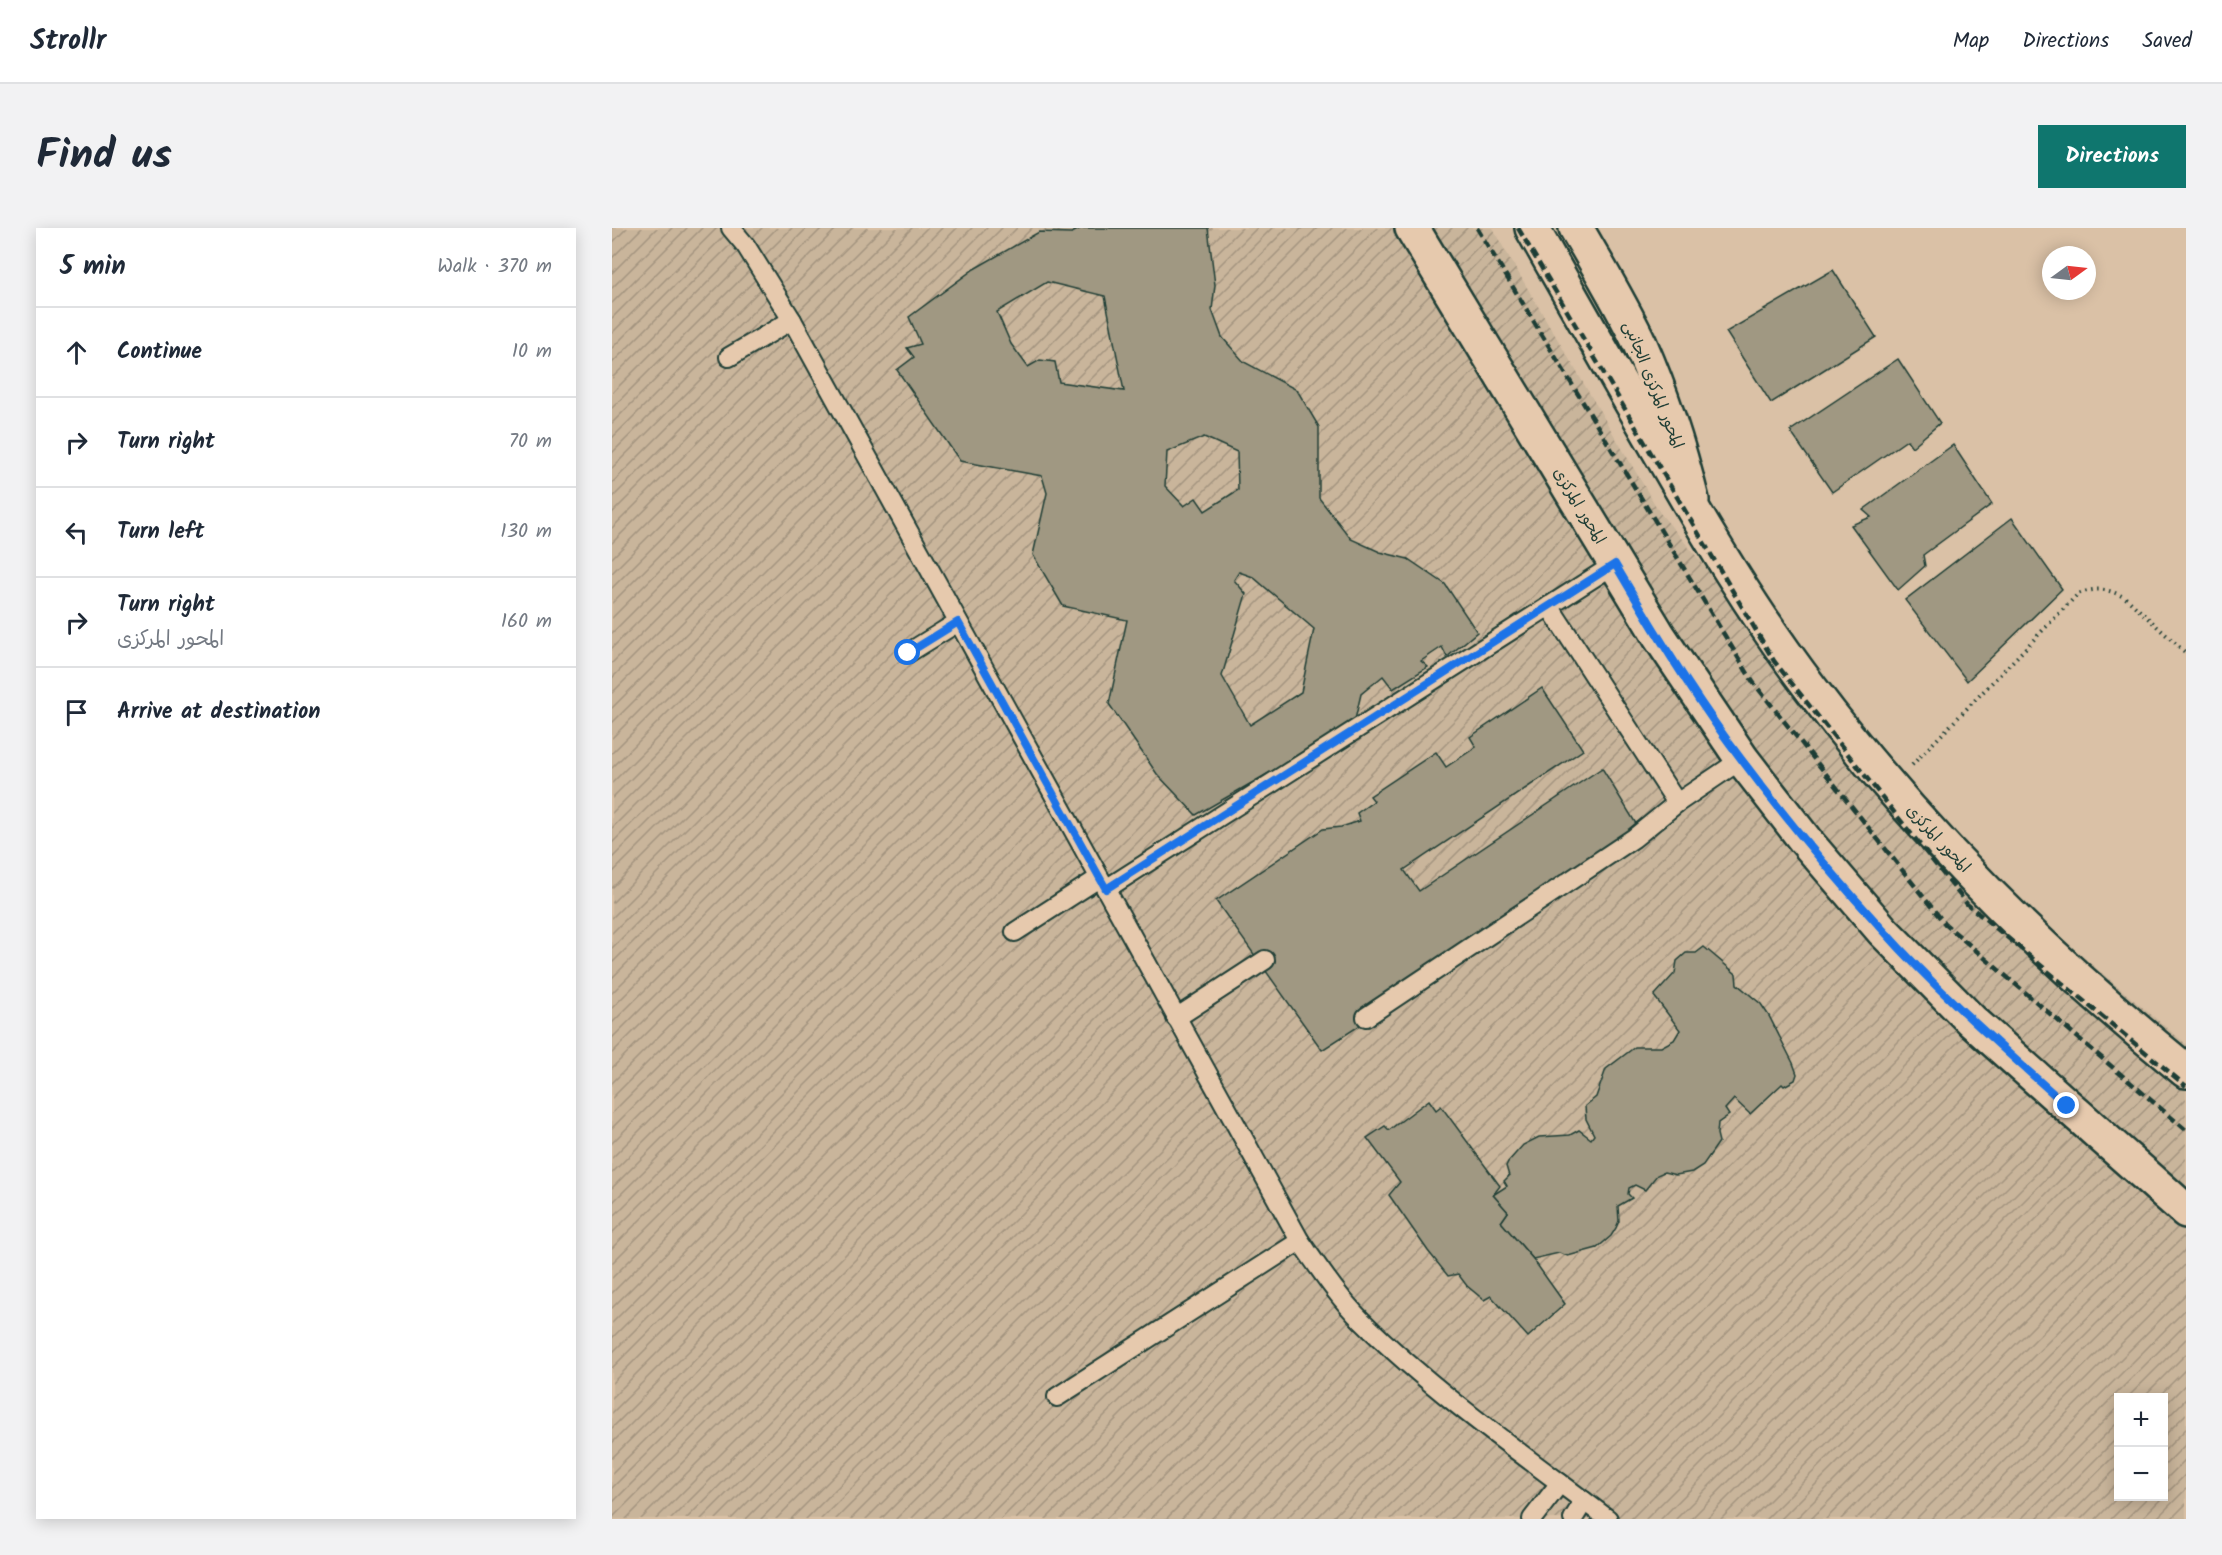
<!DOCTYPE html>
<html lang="en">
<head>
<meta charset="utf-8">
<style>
  :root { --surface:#fff; --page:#f2f2f3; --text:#1f2937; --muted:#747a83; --line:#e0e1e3; --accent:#0f766e }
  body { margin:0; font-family:Kalam,"Playpen Sans Arabic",sans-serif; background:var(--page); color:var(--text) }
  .controls { position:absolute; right:18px; bottom:18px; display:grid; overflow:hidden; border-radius:0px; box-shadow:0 3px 15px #0003 }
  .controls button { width:54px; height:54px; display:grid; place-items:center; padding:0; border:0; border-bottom:2px solid var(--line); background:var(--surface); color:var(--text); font:30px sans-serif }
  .compass { position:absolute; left:1430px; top:18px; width:54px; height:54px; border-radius:50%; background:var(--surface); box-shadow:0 3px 15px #0003; rotate:75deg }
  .stop { position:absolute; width:18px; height:18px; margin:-14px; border:4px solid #1a73e8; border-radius:50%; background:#fff }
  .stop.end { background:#1a73e8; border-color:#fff; box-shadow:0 2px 6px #0008 }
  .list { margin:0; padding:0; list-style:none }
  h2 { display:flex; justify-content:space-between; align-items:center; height:78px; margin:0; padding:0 24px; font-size:26px }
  h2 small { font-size:20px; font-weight:400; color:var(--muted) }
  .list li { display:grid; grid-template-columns:39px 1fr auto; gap:18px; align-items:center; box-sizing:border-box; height:90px; padding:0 24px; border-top:2px solid var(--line) }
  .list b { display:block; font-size:22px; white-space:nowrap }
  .list p { margin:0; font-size:20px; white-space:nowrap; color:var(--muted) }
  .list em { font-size:20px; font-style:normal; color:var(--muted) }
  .icon { flex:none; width:33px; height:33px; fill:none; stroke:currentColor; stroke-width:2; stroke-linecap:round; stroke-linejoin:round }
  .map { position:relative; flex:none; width:1574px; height:1291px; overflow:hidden; border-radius:0px }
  header { display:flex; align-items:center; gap:36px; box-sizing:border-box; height:84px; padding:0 30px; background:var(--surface); border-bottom:2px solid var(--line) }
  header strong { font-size:28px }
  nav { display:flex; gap:33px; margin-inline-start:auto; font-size:21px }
  .intro { display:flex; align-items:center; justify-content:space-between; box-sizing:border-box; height:144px; padding:0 36px }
  h1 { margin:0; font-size:42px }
  .button { padding:15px 27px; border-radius:0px; background:var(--accent); color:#fff; font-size:21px; font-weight:700 }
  main { display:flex; gap:36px; padding:0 36px }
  aside { flex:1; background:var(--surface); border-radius:0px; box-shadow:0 3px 15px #0003 }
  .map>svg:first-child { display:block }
</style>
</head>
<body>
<header>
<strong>Strollr</strong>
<nav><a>Map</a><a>Directions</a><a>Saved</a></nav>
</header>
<div class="intro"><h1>Find us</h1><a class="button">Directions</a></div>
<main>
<aside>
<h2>5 min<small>Walk · 370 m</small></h2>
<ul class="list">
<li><svg class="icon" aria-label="ahead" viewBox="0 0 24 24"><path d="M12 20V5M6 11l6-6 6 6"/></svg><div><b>Continue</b></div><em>10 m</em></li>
<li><svg class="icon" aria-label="right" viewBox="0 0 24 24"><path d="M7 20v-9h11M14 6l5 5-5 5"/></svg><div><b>Turn right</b></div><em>70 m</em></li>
<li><svg class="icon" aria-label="left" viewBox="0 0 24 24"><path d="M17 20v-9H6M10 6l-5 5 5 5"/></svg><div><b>Turn left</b></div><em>130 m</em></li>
<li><svg class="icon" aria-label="right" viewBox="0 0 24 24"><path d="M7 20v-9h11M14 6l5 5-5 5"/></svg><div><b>Turn right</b><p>المحور المركزى</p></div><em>160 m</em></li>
<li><svg class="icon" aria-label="arrive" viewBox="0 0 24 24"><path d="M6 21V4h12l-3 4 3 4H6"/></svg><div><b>Arrive at destination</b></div></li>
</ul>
</aside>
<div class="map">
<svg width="1574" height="1291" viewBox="0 0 1574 1291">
  <defs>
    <pattern id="industrial-furrows" width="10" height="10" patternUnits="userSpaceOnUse" patternTransform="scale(1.5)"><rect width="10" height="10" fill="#c9b59b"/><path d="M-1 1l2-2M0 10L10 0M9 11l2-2" fill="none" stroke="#a3947f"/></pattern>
  </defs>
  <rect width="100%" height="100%" fill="#dac1a6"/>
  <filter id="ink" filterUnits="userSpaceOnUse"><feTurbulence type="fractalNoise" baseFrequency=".0167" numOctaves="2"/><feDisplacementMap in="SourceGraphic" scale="12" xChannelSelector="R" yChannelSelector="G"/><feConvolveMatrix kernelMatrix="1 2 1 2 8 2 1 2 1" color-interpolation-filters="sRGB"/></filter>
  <g filter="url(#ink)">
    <path fill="url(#industrial-furrows)" fill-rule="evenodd" d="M0,0H880L1048,285L1188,451L1378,651L1574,816V1291H0ZM1506,1170H1552V1268H1506Z"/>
    <g fill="#a09882" stroke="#1f3d34" stroke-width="1.5" fill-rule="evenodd">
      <path d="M469,0H596L603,57L600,82L610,109L632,134L685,162L707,199V270L739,311L768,324L796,331L833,356L865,404L835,429L830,419L809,433L816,439L781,461L771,448L749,466L742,496L584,587L545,546L497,476L515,392L451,378L421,327L435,265L430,248L348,233L285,142L302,129L295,120L309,116L297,89L362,41L427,4L460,5ZM435,54L493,68L512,163L447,154L443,134L428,132L416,139L399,116L385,84ZM592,209L625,224L626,262L593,283L584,270L572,278L553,258L555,224ZM627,344L641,349L702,401L689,464L638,497L610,448L634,366L622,352Z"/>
      <path d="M1221,42L1264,109L1159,175L1114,104Z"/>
      <path d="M1286,131L1328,195L1300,219L1295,212L1220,264L1178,203Z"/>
      <path d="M1341,217L1380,276L1311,327L1313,338L1286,362L1239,297L1259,289L1251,282Z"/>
      <path d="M1400,290L1450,361L1355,453L1293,372Z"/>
      <path d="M930,460L971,522L792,642L807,663L990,540L1034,612L710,822L604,673L711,601L729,599L748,593L745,585L762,573L758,568L824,524L834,539L864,519L858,509Z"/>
      <path d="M1092,719L1124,746L1125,756L1149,776L1157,788L1181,835L1185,846L1183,852L1172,858L1170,856L1138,886L1122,871L1113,881L1117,887L1106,895L1105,906L1107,914L1091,937L1080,944L1064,947L1052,944L1045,947L1033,962L1023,957L1017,960L1016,966L1020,970L1006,978L1007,993L1004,1000L999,1008L985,1020L956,1028L947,1025L921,1031L889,994L896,984L881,967L895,958L892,953L897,948L894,938L896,934L911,917L927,909L958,907L967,902L979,911L982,907L974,891L973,878L984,869L994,841L1023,819H1049L1062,812L1068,802L1042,768L1063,745L1065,733L1074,725H1084Z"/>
      <path d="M817,872L824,882L829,878L888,958L881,967L896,984L889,994L921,1031L953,1076L916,1109L879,1068L872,1072L855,1058L846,1046L836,1048L816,1023L777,967L788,954L755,910L773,898L777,902Z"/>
    </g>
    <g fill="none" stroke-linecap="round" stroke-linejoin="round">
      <g stroke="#1f3d34" stroke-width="22">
        <g id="service">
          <path d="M119,0L134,18L180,92L688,1013C707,1040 726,1069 750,1093C824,1166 913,1228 996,1291"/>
          <path d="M117,129L180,92"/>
          <path d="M937,378L1065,575L1130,531"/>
          <path d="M296,425L346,394"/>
          <path d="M494,661L1003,336"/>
          <path d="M403,704L487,650"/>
          <path d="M754,789L1022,610L1065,575"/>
          <path d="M564,790L653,732"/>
          <path d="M445,1169L688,1013"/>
          <path d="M920,1291L948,1255"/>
          <path d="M961,1291L972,1273"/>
        </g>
      </g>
      <g stroke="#1f3d34" stroke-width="38">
        <path id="minor" d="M964,0C986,38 1009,76 1028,116C1050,166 1067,219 1080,272"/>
      </g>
      <g stroke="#1f3d34" stroke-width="38">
        <g id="secondary">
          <path d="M800,0L1047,408L1130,531L1193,612L1271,703L1360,793L1574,983"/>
          <path d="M920,0C962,74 1003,147 1046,221C1093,303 1142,386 1200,462C1307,604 1436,731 1574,843"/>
        </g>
      </g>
      <path stroke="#1f3d34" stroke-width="4" stroke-dasharray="1.5 4.5" stroke-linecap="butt" d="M1300,537L1466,366C1484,359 1497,360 1515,371L1574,425"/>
      <use href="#service" stroke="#e6c9ad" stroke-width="18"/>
      <use href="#minor" stroke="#e6c9ad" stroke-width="33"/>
      <use href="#secondary" stroke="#e6c9ad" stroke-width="33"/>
      <g stroke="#1f3d34" stroke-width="4.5" stroke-dasharray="9 4.5" stroke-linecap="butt">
        <path d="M865,0L1141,454L1333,696L1574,902"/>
        <path d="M906,0L1162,433L1355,676L1574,858"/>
      </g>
    </g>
  </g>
  <g fill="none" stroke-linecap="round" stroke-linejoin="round" filter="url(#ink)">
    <path stroke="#1a73e8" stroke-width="8" d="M296,425L346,394L494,661L1003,336C1039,397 1076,459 1118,516C1165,580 1217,643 1271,702C1327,765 1392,821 1455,878"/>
  </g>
  <g text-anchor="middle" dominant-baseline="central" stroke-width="6" stroke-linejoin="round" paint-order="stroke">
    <g font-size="16" fill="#1f3d34" stroke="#e6c9ad">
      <text transform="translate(1041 157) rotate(68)">المحور المركزى الجانبى</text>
      <text transform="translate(967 278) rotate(59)">المحور المركزى</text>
      <text transform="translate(1326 611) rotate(47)">المحور المركزى</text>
    </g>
  </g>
</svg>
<div class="controls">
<button>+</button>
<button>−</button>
</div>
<svg class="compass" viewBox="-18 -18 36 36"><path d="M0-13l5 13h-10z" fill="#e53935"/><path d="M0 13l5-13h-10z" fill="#747a83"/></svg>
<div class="stop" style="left:296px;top:425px"></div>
<div class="stop end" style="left:1455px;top:878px"></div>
</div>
</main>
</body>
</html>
